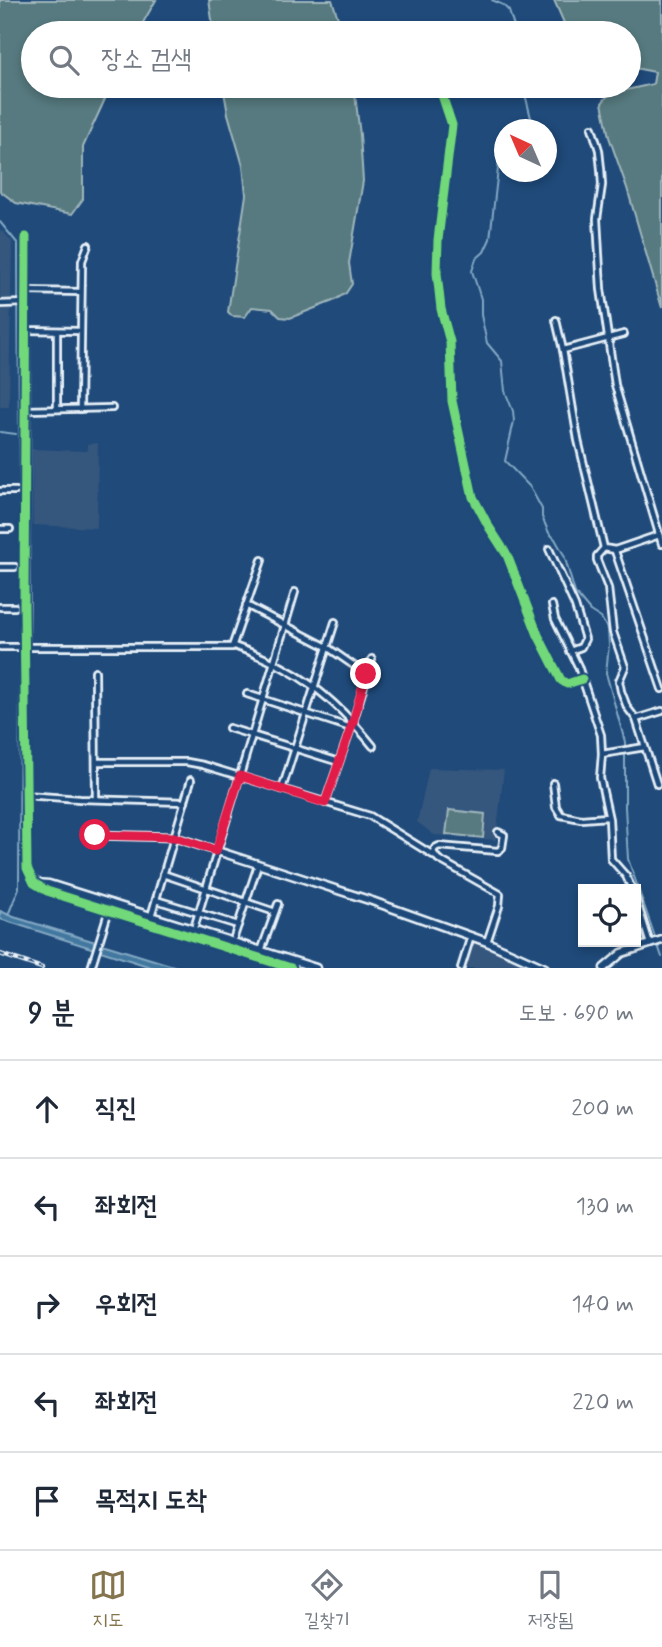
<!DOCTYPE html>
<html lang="ko">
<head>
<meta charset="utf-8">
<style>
  :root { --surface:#fff; --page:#f6f6f7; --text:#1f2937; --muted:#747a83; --line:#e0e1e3; --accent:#84754c }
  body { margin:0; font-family:Mynerve,"Poor Story",sans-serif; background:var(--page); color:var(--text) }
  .controls { position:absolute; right:21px; bottom:21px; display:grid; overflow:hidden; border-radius:0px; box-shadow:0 4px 10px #0003 }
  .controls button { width:63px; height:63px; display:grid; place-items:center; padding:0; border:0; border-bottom:2px solid var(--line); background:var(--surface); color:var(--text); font:35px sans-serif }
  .compass { position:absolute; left:494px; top:119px; width:63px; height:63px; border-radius:50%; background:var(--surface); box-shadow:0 4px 10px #0003; rotate:316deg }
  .stop { position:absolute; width:21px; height:21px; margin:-16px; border:5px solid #e11d48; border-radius:50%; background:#fff }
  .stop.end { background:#e11d48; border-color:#fff; box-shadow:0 2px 7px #0008 }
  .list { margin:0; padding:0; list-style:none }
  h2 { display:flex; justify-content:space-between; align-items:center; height:91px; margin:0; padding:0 28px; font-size:30px }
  h2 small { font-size:23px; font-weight:400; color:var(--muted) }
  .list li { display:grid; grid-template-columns:46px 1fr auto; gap:21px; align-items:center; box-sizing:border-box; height:98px; padding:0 28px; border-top:2px solid var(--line) }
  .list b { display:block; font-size:26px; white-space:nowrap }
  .list em { font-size:23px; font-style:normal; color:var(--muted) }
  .icon { flex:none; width:38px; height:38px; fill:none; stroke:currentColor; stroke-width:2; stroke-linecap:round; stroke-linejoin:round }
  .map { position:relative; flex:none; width:662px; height:968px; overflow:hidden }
  .search { position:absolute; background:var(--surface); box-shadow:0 4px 10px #0003; left:21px; right:21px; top:21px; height:77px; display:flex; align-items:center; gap:18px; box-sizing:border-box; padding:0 24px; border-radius:38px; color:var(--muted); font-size:26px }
  .sheet { height:581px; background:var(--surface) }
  nav { display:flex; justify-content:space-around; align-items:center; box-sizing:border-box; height:98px; border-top:2px solid var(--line); background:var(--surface); font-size:19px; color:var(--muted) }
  nav a { display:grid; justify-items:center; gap:4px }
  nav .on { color:var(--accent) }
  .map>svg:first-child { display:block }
</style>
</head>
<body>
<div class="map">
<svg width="662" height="968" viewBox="0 0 662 968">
  <rect width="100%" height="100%" fill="#1f4a7a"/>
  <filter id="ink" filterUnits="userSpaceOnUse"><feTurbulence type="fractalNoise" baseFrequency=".0143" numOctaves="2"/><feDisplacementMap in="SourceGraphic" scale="14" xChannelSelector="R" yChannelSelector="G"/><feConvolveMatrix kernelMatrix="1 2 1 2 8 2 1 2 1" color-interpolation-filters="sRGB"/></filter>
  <g filter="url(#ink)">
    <g fill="#34577d">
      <path d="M0,229L12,241L9,407H0Z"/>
      <path d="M98,443L97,528L33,525L32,449L87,451V444Z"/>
      <path d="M429,768L504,770L496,840L434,835L417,822Z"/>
      <path d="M474,943L520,958L517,968H466Z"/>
    </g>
    <g fill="#577a7f" stroke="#a0b6bc" stroke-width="2">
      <path d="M0,0H156L137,33H33V86H111L83,147V199L72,214L16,203L0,191Z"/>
      <path d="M209,0H332L343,33H214Z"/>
      <path d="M554,0H662V308L627,188L609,137L602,103L609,94L653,84L655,72L629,67V33H590L585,29L567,30Z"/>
      <path d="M223,86H354L360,135L363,181L349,263L352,284L346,293L333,301L290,318L280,317L272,309L252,307L245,317L232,316L228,312L246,195L243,166L228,114Z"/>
      <path d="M449,810L485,814L483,838L446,834Z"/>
    </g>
    <path fill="#42789f" stroke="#84a8c3" stroke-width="2" d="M0,911L14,917L180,968H154L0,919Z"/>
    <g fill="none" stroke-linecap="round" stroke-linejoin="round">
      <g stroke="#84a8c3" stroke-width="2">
        <path d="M492,0L503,5L509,11L516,33"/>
        <path d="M523,86L531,118L528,130"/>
        <path d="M504,148L500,151L490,239L484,252L476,259L472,271L481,299V315L487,343L502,361L505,391L513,411L514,421L505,461L530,487L542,509V517L549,533L555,539L564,555L575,593L590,611L601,618L608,629L609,645L606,673L625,742V807L628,859L662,957"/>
        <path d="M0,222L18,244L20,644"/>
        <path d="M0,432L16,434"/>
        <path d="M8,915L19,888L20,650"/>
      </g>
      <g stroke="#e8f1f8" stroke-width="10">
        <g id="street">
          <path d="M439,86L452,125L438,240L437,273L441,309L450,342L452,401L473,497L489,527L507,555L538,635L561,680L567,684L582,679"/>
          <path d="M592,128L599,150L601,169L602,185L597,219L601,289L615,385L662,544"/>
          <path d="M26,237V330L80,331"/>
          <path d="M26,291L81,292"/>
          <path d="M0,304L26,303"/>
          <path d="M556,320L563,350"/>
          <path d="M57,331V409"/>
          <path d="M624,334L563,350L578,440L604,548L615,550L659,535"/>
          <path d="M80,409L82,261L88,245"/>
          <path d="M26,410L112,408"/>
          <path d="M0,491H16"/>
          <path d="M0,529H10"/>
          <path d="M604,548L597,556V560L608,588L613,632L625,667L619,681L621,691L627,707L636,719L657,784"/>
          <path d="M549,549L575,606L585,639L581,647L570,651"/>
          <path d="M615,551L662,689"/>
          <path d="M0,567H15"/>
          <path d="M246,605L327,647L366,674"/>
          <path d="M552,605L555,619L578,666L601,735L602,754L600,778L609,819L611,859L626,876L632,889"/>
          <path d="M0,607H15"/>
          <path d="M234,646C296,668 332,695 373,746"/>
          <path d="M0,647H232L262,560"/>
          <path d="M95,671L96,799"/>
          <path d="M247,694L351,728"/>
          <path d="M636,719L662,711"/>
          <path d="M229,728L339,762"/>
          <path d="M602,754L645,747"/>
          <path d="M96,762H187L203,765L370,816L433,855"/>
          <path d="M553,783L556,807L561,815L581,819L608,817"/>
          <path d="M282,789L335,622"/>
          <path d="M25,795L80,799L185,802"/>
          <path d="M325,803L353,722L372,659"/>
          <path d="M163,874L275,912"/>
          <path d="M636,899L650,944"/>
          <path d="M156,900L238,925"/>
          <path d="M149,923L191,780"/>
          <path d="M195,925L295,592"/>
          <path d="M234,937L258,865"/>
          <path d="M487,942L499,906L500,894L438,859L433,852L435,848L439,846L498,851L502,848L504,835L498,832"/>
          <path d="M261,951L278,904"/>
          <path d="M91,968L111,903"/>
          <path d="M461,968L471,936"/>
        </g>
      </g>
      <g stroke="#e8f1f8" stroke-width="11">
        <g id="secondary">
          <path d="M26,330L25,797L27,868C31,879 37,886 47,891L291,968"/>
          <path d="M95,835L174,837L372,901L487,942L545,968"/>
          <path d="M36,883L49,884L316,968"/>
          <path d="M604,968L622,953L662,940"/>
        </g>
      </g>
      <use href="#street" stroke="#1f4a7a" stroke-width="4.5"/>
      <use href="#secondary" stroke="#1f4a7a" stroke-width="6"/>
      <g stroke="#e8f1f8" stroke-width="4.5">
        <path id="rail" d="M0,954L42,968"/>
      </g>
      <use href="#rail" stroke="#1f4a7a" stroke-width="2" stroke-dasharray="5" stroke-linecap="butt"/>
      <g stroke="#1f4a7a" stroke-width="13">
        <g id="cycleway">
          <path d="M439,86L452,125L438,240L437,273L441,309L450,342L452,401L473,497L489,527L507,555L538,635L561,680L567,684L582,679"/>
          <path d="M26,237L24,606L27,868L34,883L47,891L291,968"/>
        </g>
      </g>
      <use href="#cycleway" stroke="#71d979" stroke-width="9"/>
    </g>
  </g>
  <g fill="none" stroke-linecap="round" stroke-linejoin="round" filter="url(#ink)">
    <path stroke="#e11d48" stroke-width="9" d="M95,835L174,837L216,851L240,776L325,803L353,722L366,674"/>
  </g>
</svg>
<div class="controls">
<button><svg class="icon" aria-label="locate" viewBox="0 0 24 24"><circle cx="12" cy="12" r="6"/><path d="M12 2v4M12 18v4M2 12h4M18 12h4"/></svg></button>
</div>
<svg class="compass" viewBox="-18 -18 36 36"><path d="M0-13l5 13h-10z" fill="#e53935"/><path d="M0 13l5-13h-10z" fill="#747a83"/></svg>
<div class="stop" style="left:95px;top:835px"></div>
<div class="stop end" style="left:366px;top:674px"></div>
<div class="search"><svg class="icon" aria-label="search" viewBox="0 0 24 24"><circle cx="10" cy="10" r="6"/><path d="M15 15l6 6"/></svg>장소 검색</div>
</div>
<section class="sheet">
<h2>9 분<small>도보 · 690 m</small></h2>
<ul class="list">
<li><svg class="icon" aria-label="ahead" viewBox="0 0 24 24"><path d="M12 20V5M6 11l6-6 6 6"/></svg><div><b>직진</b></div><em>200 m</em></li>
<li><svg class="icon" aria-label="left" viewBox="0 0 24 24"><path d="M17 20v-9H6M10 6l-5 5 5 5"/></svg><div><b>좌회전</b></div><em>130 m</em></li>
<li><svg class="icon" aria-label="right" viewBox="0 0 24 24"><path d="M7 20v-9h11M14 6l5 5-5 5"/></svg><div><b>우회전</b></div><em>140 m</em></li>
<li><svg class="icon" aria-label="left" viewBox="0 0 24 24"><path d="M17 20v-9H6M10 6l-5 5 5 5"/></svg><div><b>좌회전</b></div><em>220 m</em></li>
<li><svg class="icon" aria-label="arrive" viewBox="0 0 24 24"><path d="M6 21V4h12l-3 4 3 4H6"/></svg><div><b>목적지 도착</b></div></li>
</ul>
</section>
<nav>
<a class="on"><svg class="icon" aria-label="map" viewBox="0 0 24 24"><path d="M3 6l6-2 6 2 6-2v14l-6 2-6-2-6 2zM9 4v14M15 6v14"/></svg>지도</a>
<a><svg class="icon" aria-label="directions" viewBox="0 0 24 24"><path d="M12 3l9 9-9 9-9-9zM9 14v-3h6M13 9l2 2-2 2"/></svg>길찾기</a>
<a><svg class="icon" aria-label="saved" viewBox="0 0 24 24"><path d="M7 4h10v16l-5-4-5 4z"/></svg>저장됨</a>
</nav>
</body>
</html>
